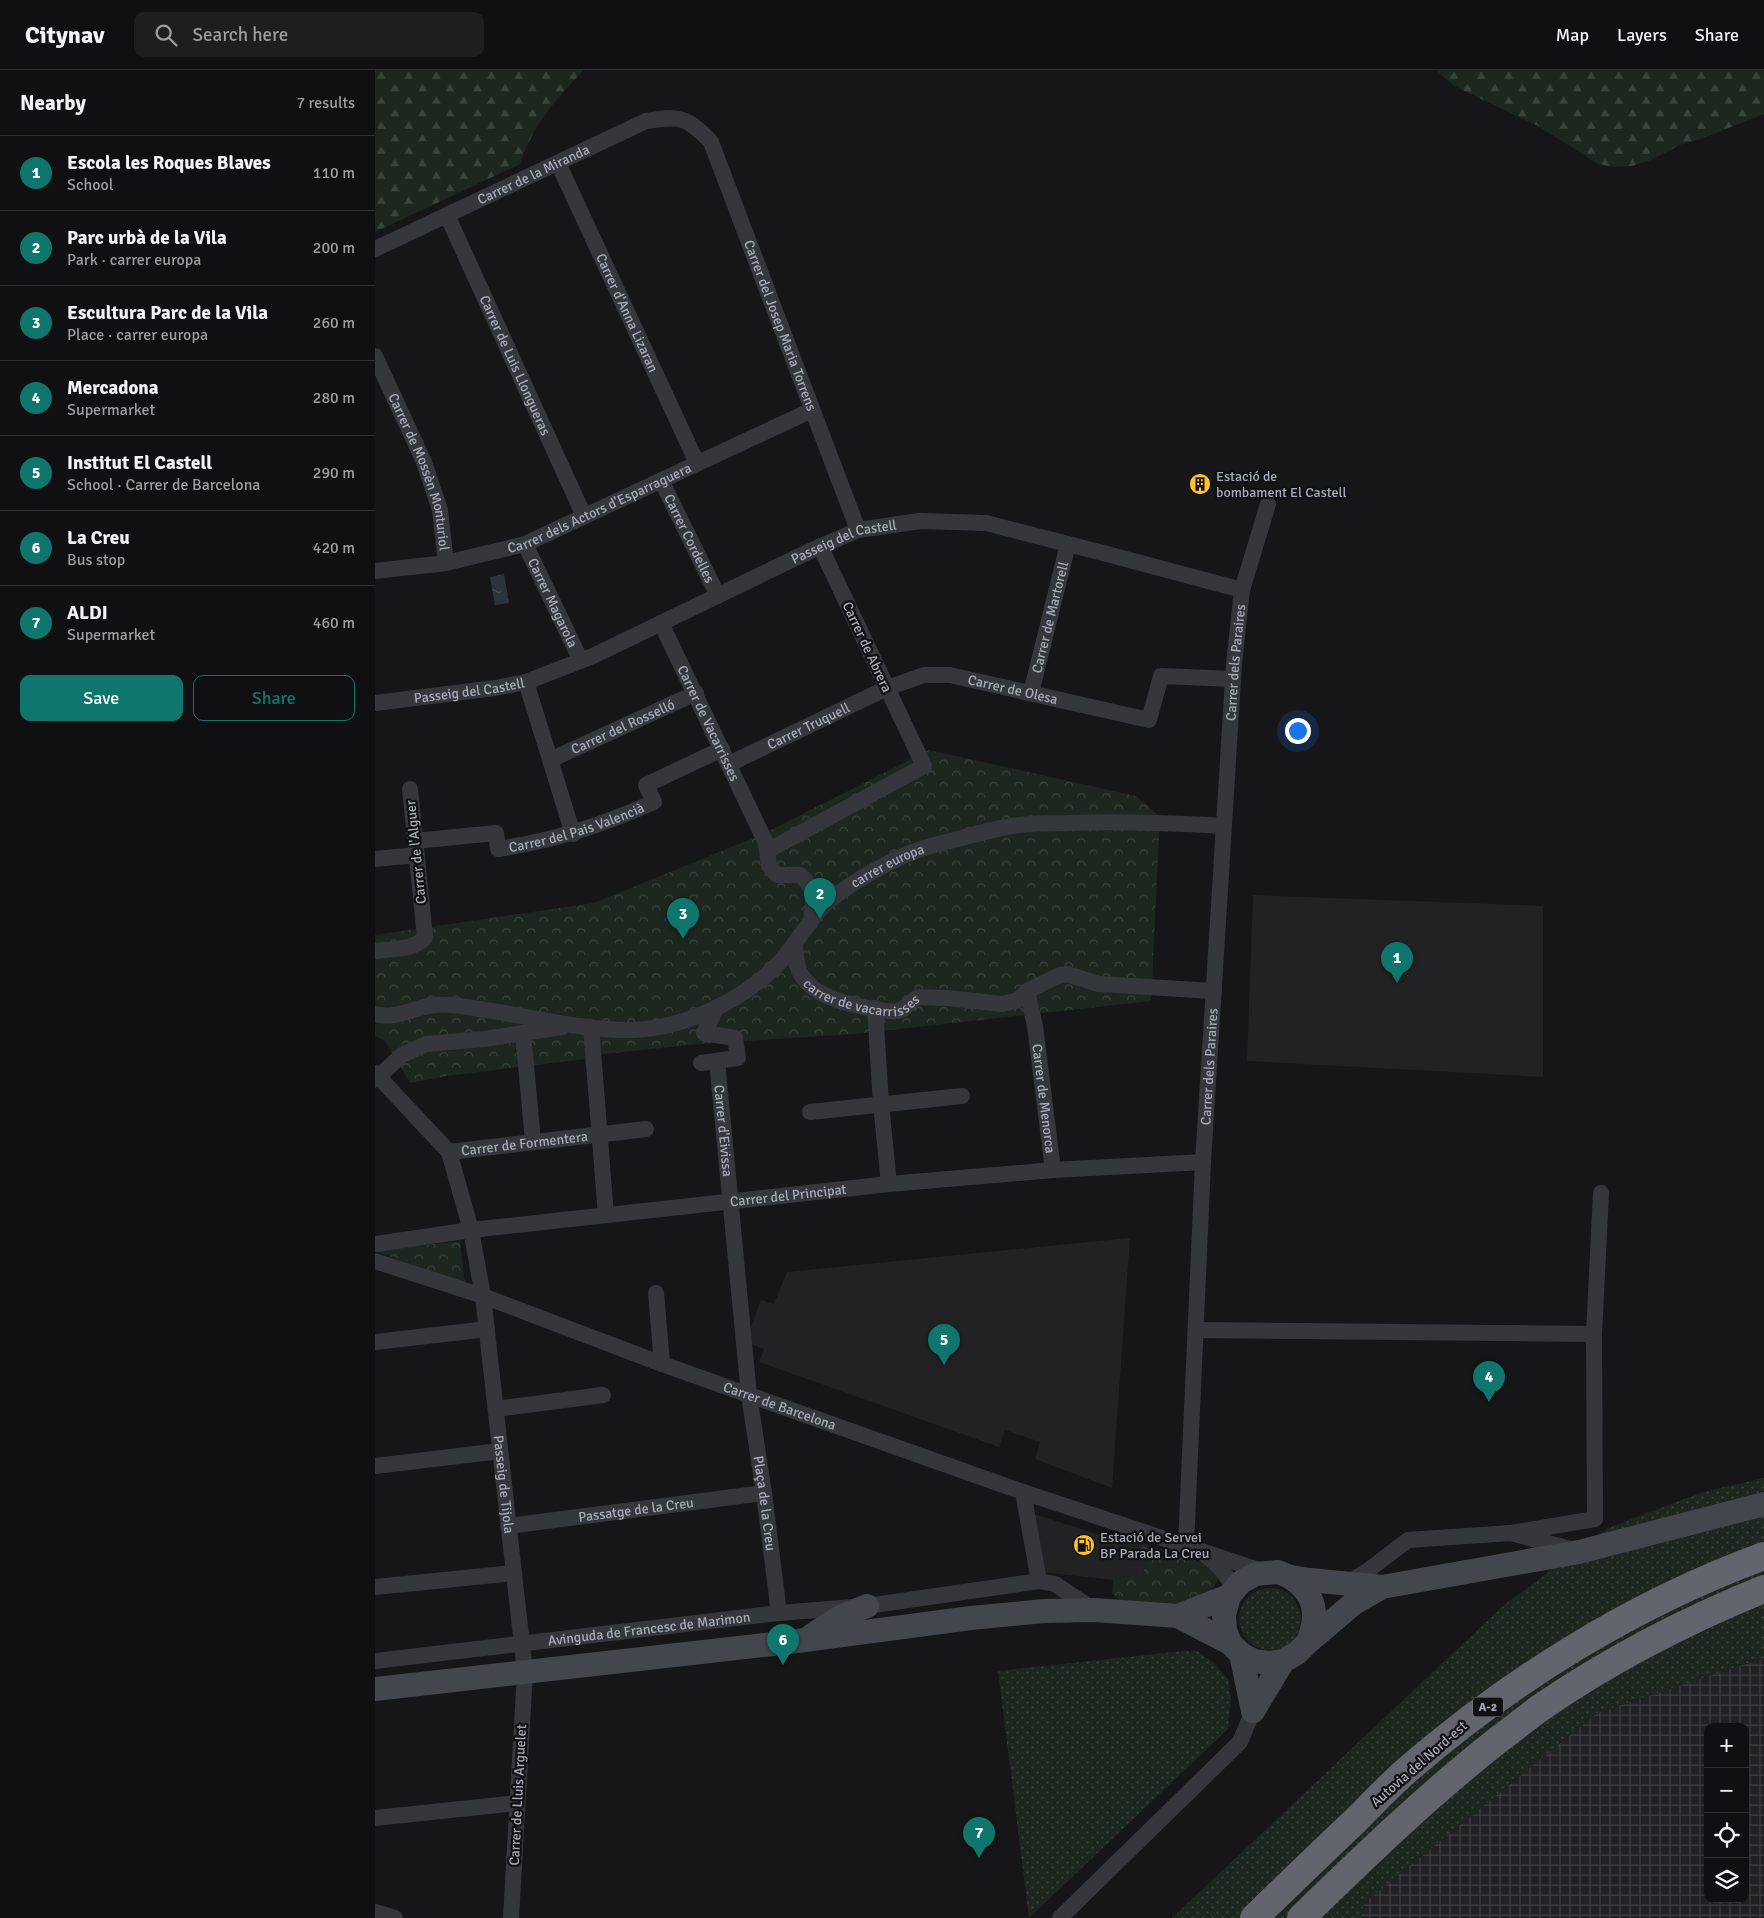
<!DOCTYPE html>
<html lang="en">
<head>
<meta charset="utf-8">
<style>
  :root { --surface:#101012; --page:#1e1e20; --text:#f1f3f6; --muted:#9c9d9f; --line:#303032; --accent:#0f766e }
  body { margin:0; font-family:Signika,sans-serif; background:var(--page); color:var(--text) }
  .controls { position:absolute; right:15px; bottom:15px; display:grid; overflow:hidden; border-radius:10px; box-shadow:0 5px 20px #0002 }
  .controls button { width:45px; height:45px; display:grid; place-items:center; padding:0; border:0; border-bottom:1px solid var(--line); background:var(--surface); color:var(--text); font:25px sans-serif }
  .you { position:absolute; left:922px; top:660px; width:18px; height:18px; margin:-12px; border:4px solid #fff; border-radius:50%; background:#1a73e8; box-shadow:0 0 0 8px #1a73e833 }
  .badge { display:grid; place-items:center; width:32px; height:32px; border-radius:50%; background:var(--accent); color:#fff; font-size:16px; font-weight:700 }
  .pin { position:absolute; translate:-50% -41px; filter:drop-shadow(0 1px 2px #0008) }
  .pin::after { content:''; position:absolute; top:26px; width:18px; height:15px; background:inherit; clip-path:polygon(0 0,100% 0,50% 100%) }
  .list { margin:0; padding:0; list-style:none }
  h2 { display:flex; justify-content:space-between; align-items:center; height:65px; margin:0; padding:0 20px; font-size:21px }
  h2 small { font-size:16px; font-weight:400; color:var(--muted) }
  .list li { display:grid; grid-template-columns:32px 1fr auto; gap:15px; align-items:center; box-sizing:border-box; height:75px; padding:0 20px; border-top:1px solid var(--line) }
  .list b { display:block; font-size:19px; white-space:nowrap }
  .list p { margin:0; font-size:16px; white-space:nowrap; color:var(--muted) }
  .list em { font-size:16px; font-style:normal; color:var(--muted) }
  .actions { display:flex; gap:10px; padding:15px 20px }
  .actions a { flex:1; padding:11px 0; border:1px solid var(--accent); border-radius:10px; text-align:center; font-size:18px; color:var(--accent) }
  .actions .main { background:var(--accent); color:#fff }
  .icon { flex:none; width:28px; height:28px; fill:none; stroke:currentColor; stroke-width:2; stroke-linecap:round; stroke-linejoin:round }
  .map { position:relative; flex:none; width:1389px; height:1848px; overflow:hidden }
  header { display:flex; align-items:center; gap:30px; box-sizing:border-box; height:70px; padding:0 25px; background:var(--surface); border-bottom:1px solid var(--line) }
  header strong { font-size:24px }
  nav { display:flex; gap:28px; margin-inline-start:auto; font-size:18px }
  .search { width:350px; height:45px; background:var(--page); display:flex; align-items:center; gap:12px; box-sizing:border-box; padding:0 18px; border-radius:10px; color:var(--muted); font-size:19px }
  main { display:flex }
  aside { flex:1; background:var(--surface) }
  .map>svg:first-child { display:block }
</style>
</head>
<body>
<header>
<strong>Citynav</strong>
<div class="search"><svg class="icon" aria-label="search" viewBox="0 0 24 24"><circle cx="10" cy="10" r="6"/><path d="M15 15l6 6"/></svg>Search here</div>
<nav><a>Map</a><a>Layers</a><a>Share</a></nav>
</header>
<main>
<aside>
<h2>Nearby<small>7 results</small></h2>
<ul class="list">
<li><span class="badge">1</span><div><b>Escola les Roques Blaves</b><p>School</p></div><em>110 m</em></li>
<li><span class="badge">2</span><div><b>Parc urbà de la Vila</b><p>Park · carrer europa</p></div><em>200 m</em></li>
<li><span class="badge">3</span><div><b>Escultura Parc de la Vila</b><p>Place · carrer europa</p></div><em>260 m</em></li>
<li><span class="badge">4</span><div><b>Mercadona</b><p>Supermarket</p></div><em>280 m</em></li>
<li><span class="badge">5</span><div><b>Institut El Castell</b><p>School · Carrer de Barcelona</p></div><em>290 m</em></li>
<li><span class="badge">6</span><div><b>La Creu</b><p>Bus stop</p></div><em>420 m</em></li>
<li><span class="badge">7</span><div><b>ALDI</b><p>Supermarket</p></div><em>460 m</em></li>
</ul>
<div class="actions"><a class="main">Save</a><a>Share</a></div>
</aside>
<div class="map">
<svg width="1389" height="1848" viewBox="0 0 1389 1848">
  <defs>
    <pattern id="industrial-grid" width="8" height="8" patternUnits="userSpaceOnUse" patternTransform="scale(1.25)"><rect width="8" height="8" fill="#222225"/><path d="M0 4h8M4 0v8" fill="none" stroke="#3f3f43"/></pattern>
    <pattern id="grass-dots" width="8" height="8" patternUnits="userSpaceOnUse" patternTransform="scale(1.25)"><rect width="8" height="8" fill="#1d261f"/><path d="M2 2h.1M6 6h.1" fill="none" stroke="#3b433d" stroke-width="1.8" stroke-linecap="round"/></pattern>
    <pattern id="forest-firs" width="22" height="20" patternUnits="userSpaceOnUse" patternTransform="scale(1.25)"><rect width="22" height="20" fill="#1d261f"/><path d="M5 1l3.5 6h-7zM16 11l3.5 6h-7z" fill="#3b433d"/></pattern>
    <pattern id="park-crowns" width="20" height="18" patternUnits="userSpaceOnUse" patternTransform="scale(1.25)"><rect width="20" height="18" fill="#1d261f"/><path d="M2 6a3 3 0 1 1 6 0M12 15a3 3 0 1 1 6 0" fill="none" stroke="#3b433d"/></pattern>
    <pattern id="water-ripples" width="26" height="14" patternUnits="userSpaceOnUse" patternTransform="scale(1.25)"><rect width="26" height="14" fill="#2b343d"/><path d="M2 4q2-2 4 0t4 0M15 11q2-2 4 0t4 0" fill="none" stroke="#474f57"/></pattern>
  </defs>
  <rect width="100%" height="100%" fill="#161618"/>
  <g fill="#222225">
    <path d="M878,825L1168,836V1007L872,991Z"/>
    <path d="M755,1168L737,1418L660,1389L665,1372L630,1360L624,1377L384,1292L389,1279L370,1272L386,1230L399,1234L412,1202Z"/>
    <path d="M659,1444L763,1477L773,1488L768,1503L738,1510L667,1502Z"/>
  </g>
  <path fill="url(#industrial-grid)" fill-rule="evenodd" d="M1389,1588V1848H985L989,1833L1222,1643ZM1333,1657H1370V1829H1333Z"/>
  <g fill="url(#grass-dots)">
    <path d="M1389,1408V1588L1222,1643L989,1833L985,1848H797L1129,1535L1233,1458L1328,1422Z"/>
    <circle cx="895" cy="1549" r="31"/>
    <path d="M808,1581H822L838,1592L853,1609L856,1629L853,1659L654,1848L623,1601Z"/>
  </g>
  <g fill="url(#forest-firs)">
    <path d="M0,0H209C182,27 157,57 145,94L0,162Z"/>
    <path d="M1061,0H1389V44L1323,70L1307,74L1276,90L1257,96L1239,97L1223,94L1163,56L1079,16Z"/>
  </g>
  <g fill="url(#park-crowns)">
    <path d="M554,680L761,726L785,747L776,931L479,964L324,974L229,984L219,988L72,1006L35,1013L10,971L0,966V865L219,833L386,765Z"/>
    <path d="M85,1171L90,1214L0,1181Z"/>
    <path d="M751,1468L813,1487L841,1500L843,1509L837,1521L819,1532L796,1535L747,1532L737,1523L738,1510L768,1503L773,1488L763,1477L749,1473Z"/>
  </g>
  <path fill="url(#water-ripples)" d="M129,504L134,533L120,535L115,507Z"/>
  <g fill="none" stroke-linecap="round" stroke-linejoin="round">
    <g stroke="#36373d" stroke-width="16">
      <path id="s1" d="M183,93L322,393"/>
      <path id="s2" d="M72,145L209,446"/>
      <path id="s3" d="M0,179L271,51C305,45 312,47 336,72L483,460"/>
      <path id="s4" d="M0,286L49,392L65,440L71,493"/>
      <path id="s5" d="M286,410L343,526"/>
      <path id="s6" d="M150,474L206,591"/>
      <path id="s7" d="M0,501L71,493L150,474L437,340"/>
      <path id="s8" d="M286,553L391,773L394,796L402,805H425C442,819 438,831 436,852"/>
      <path d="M151,612L198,764"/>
      <path id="s9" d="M656,623L693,474"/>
      <path id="s10" d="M0,633L120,618L151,612L218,586L435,481L483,460L545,451L611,453L732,484L867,520L893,434"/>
      <path id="s11" d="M175,690L321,623"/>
      <path id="s12" d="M354,694L512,618L549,605H575L774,650L786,606L858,609"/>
      <path id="s13" d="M40,771L121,763L123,779C181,770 225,756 279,732L271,715L347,679"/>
      <path d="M392,781L549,696L445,476"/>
      <path d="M0,789L41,785"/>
      <path id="s14" d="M420,876C421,885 421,898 427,906C433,915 444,923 454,927C468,933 508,943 522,941C532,940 535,930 544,927L572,928L628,934L643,930L654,920L685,905L692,904L724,914L839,921"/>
      <path d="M0,881C14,879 42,880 50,867L35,719"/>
      <path id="s15" d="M652,921L660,956L678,1100"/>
      <path d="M500,938L506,1034L514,1114"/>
      <path id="s16" d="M0,944C20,950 38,938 58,935C73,934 89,936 104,939C155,946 207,961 259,960C310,958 368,930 403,894C422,874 434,848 455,830C477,812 505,797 530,785C547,778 565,773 583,769C601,764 619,759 637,756C655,753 674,753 692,753C745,751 796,753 849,756"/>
      <path d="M216,957L231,1145"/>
      <path d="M148,963L158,1071"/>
      <path id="s17" d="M342,991L374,1325L389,1423L404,1543"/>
      <path d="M326,993L363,988L360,968L329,963L342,937"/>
      <path id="s18" d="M0,1003L74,1082L96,1160L108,1226L150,1602L136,1848"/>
      <path d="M0,1010L27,985L51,974L110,969L187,957"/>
      <path d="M435,1042L587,1026"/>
      <path id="s19" d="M74,1082L271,1059"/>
      <path id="s20" d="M0,1174L96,1160L514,1114L678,1100L828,1092"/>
      <path id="s21" d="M0,1191L108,1226L287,1294L648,1422L890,1502"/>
      <path d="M281,1223L287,1294"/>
      <path d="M822,1260L1219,1264L1220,1449L1136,1463"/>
      <path d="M1219,1264L1226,1123"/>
      <path d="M0,1272L112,1259"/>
      <path d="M121,1339L228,1325"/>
      <path d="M0,1396L125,1381"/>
      <path d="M648,1422L664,1511"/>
      <path id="s22" d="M133,1456L389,1423"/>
      <path id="s23" d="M811,1475L828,1092L859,594L867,520"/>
      <path d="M831,1486C844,1494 851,1505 859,1518"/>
      <path d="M972,1513L991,1502L1033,1470L1136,1463L1199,1480"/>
      <path d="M0,1517L139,1503"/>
      <path id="s24" d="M0,1591L404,1543L492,1536L664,1511L680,1514L719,1540"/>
      <path d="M0,1748L142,1733"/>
      <path d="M0,1842L20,1848"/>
      <path d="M685,1848L865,1672L878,1641"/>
    </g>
    <g stroke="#44464d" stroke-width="24">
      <path d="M915,1507C941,1524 944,1544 933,1572"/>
      <path d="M1007,1517L979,1533L933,1572L922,1583L908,1591L894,1593L879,1591L866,1584L855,1573L850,1560L849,1545L854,1526L866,1512L881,1504L903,1502L915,1507L935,1510L1007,1517L1204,1482L1389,1434"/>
      <path d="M803,1546L854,1526"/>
      <path d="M436,1566L465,1547L492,1536"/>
      <path d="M866,1584L878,1641"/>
      <path d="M0,1619L407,1573L596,1548L669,1541L719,1540L803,1546L855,1573"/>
      <path d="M878,1641L908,1591"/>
    </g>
    <g stroke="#62656e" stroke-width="28">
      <path d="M879,1848C912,1816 946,1783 980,1751C997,1734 1013,1717 1031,1701C1136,1610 1258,1534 1389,1486"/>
      <path d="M926,1848C990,1786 1053,1725 1123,1670C1137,1660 1151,1648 1165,1638C1235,1590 1310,1551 1389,1519"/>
    </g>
  </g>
  <defs>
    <g id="building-disc" transform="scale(1.125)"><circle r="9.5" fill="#fec227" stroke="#111113"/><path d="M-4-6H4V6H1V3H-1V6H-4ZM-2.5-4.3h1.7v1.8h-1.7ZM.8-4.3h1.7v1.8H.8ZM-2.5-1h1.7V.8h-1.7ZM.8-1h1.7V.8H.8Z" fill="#111"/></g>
    <g id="fuel-disc" transform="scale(1.125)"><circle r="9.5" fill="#fec227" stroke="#111113"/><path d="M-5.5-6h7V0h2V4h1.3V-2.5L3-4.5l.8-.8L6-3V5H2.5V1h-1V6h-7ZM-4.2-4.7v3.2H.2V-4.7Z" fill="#111"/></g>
  </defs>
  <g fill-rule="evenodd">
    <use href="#building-disc" x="825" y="414"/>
    <use href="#fuel-disc" x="709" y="1475"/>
  </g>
  <g text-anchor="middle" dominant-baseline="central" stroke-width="4.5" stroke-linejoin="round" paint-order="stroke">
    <rect fill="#111113" stroke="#7a7d87" stroke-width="1" x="1098" y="1627.5" width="30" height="19" rx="4"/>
    <g font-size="12" font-weight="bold" fill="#a7abb9">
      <text x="1113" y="1637">A-2</text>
    </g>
    <g font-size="14" fill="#a7abb9" stroke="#111113">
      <text stroke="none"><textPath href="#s3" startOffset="175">Carrer de la Miranda</textPath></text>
      <text stroke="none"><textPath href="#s1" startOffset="165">Carrer d'Anna Lizaran</textPath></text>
      <text stroke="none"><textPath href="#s3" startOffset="569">Carrer del Josep Maria Torrens</textPath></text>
      <text stroke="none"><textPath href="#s2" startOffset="165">Carrer de Luis Llongueras</textPath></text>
      <text stroke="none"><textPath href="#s4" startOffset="125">Carrer de Mossèn Monturiol</textPath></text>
      <text stroke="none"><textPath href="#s7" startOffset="235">Carrer dels Actors d'Esparraguera</textPath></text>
      <text stroke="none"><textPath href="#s5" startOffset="65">Carrer Cordelles</textPath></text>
      <text stroke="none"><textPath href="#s10" startOffset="501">Passeig del Castell</textPath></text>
      <text stroke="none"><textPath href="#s6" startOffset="65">Carrer Magarola</textPath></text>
      <text stroke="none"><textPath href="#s9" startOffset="78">Carrer de Martorell</textPath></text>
      <text transform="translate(492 577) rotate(65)">Carrer de Abrera</text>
      <text stroke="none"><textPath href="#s23" startOffset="884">Carrer dels Paraires</textPath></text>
      <text stroke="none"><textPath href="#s12" startOffset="305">Carrer de Olesa</textPath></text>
      <text stroke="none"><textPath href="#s10" startOffset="95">Passeig del Castell</textPath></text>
      <text stroke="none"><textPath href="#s8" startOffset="111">Carrer de Vacarrisses</textPath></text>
      <text stroke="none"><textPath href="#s11" startOffset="80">Carrer del Rosselló</textPath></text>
      <text stroke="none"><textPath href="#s12" startOffset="88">Carrer Truquell</textPath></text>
      <text stroke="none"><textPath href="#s13" startOffset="179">Carrer del Pais Valencià</textPath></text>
      <text transform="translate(41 782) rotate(-96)">Carrer de l'Alguer</text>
      <text stroke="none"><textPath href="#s16" startOffset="574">carrer europa</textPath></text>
      <text stroke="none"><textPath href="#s14" startOffset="99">carrer de vacarrisses</textPath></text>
      <text stroke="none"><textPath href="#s23" startOffset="479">Carrer dels Paraires</textPath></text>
      <text stroke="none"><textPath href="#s15" startOffset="109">Carrer de Menorca</textPath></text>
      <text stroke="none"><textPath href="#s17" startOffset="70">Carrer d'Eivissa</textPath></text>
      <text stroke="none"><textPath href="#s19" startOffset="76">Carrer de Formentera</textPath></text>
      <text stroke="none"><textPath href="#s20" startOffset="416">Carrer del Principat</textPath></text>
      <text stroke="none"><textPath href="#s21" startOffset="430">Carrer de Barcelona</textPath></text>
      <text stroke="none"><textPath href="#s18" startOffset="446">Passeig de Tijola</textPath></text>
      <text stroke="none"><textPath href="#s17" startOffset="445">Plaça de la Creu</textPath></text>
      <text stroke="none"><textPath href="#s22" startOffset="129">Passatge de la Creu</textPath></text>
      <text stroke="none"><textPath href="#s24" startOffset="276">Avinguda de Francesc de Marimon</textPath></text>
      <text transform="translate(1044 1694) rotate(-41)">Autovia del Nord-est</text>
      <text transform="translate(143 1725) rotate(-87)">Carrer de Lluis Arguelet</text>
    </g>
    <g font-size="14" fill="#a7abb9" stroke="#111113" text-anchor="start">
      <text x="841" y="406">Estació de<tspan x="841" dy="16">bombament El Castell</tspan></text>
      <text x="725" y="1467">Estació de Servei<tspan x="725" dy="16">BP Parada La Creu</tspan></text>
    </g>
  </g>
</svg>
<div class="controls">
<button>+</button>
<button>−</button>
<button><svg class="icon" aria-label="locate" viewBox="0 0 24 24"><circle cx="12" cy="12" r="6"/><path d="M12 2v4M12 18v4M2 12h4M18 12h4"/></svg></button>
<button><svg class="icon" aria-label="layers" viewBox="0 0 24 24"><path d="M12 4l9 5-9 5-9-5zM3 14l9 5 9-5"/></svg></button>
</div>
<div class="you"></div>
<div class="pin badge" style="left:1022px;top:913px">1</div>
<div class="pin badge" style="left:445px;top:849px">2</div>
<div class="pin badge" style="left:308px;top:869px">3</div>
<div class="pin badge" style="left:1114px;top:1332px">4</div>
<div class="pin badge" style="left:569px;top:1295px">5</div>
<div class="pin badge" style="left:408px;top:1595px">6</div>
<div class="pin badge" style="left:604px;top:1788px">7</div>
</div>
</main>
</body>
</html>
